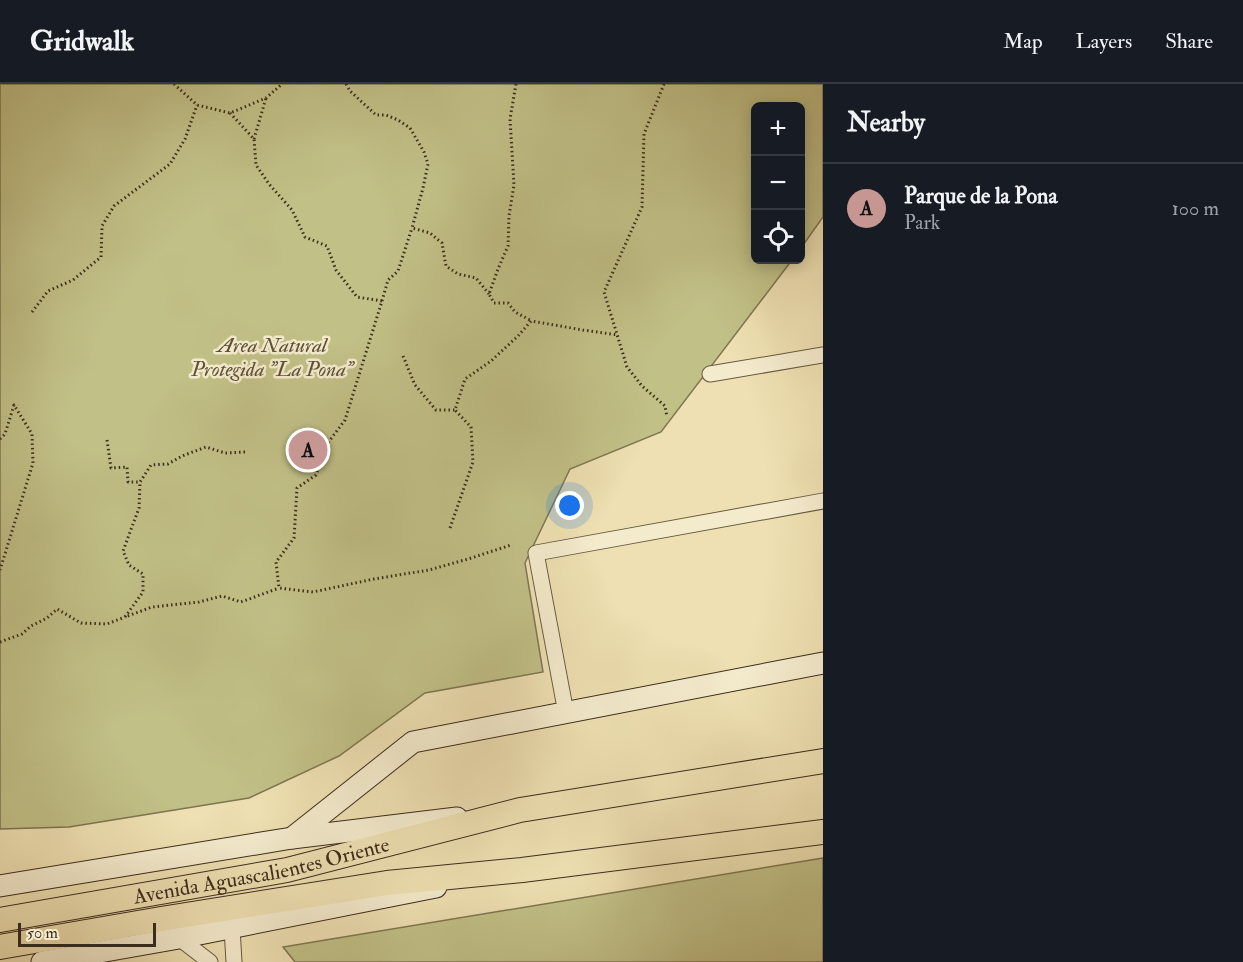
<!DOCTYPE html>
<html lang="en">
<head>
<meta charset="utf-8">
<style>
  :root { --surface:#171b24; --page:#242831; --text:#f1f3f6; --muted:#9ea1a6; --line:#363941; --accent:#c59692 }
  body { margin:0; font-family:"IM FELL Double Pica",serif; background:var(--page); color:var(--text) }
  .controls { position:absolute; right:18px; top:18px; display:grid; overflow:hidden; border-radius:9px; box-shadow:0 3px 15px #0003 }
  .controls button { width:54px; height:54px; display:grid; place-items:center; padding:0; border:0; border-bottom:2px solid var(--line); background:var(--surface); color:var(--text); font:30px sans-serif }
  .scale { position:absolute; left:18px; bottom:15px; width:138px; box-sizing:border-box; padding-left:6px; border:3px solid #3c2c1c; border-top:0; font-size:16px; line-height:21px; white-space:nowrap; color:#3c2c1c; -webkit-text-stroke:4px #f4ebcd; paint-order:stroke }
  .you { position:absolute; left:570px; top:422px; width:21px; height:21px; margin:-15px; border:4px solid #fff; border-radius:50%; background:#1a73e8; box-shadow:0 0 0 9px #1a73e833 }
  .badge { display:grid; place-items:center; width:39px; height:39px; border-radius:50%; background:var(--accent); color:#111; font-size:20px; font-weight:700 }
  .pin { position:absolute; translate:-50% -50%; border:3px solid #fff; box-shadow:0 2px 6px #0006 }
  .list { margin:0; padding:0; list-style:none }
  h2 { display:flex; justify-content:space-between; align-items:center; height:78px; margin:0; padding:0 24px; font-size:26px }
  h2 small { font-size:20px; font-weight:400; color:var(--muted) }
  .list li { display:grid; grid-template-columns:39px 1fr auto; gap:18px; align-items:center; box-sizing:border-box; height:90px; padding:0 24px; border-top:2px solid var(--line) }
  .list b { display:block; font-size:22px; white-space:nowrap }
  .list p { margin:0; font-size:20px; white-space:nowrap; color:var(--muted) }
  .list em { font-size:20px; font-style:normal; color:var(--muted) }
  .icon { flex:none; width:33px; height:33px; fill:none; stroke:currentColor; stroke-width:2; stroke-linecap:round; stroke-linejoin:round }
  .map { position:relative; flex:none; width:823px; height:878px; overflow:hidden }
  header { display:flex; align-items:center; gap:36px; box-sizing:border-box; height:84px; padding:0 30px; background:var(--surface); border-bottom:2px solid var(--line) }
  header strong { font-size:28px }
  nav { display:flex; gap:33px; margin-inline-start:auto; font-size:21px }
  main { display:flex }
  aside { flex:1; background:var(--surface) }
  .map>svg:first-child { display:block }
</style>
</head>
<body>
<header>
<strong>Gridwalk</strong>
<nav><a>Map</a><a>Layers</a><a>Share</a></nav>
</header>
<main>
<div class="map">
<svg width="823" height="878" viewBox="0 0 823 878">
  <rect width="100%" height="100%" fill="#eee0b2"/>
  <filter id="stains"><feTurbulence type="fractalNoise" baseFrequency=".00333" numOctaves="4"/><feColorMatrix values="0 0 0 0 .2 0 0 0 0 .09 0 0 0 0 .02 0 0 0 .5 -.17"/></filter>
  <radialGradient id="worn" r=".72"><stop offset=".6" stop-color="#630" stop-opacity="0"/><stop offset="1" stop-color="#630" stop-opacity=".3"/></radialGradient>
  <g fill="#c1c087" stroke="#7e7652" stroke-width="1.5">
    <path d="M0,0H823V133L801,164L800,22H756V176H792L661,348L570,385L525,479L543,588L425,609L339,672L249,714L69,743L0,745Z"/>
    <path d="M823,774V878H295L283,863Z"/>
  </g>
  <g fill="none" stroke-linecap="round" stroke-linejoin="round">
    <g stroke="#685942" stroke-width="17">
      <g id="street">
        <path d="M710,290L823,271"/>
        <path d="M566,629L536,469L823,417"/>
        <path d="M232,844L234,878"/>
        <path d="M179,854L210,878"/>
      </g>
    </g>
    <g stroke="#3c2c1c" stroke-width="23">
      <g id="secondary">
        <path d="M292,754L413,658L823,579"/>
        <path d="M0,802L292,754L457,734"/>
        <path d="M42,878L179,854L436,803"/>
      </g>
    </g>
    <g stroke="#3c2c1c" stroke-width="26">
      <g id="primary">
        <path id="s1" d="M0,836L287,786L520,726L823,677"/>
        <path d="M0,863L161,835L387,799L522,786L823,748"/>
      </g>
    </g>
    <g stroke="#3c2c1c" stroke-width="3" stroke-dasharray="1.5 3" stroke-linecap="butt">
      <path d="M174,0L197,21L230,29L266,14L282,0"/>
      <path d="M346,0L350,7L376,31H386L398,36L410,44L424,68L428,80L423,104L412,144L430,149L442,159L446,182L458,190L476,194L489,210"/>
      <path d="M516,0L510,35L514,101L509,132L508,162L498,185L489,210L494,219H508L515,228L530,236"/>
      <path d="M664,0L644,50L642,123L604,208L627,283L642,302L665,322L667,333"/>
      <path d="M230,29L254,55L256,81L269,100L292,126L305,153L327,162L336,186L357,213L382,217L345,336L327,360L316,391L297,404L294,454L276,478L279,504L313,508L374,495L429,486L468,475L511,461"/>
      <path d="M254,55L266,14"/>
      <path d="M382,217L388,196L398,187L412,144"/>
      <path d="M32,228L48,207L73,196L101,173L102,142L114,122L170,80L185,55L197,21"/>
      <path d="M403,272L415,301L436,326H455"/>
      <path d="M0,355L5,350L14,321L32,350L33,379L0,486"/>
      <path d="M107,356L111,384L127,383L128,398H140"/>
      <path d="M245,368L225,369L206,363L182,372L168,380L151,381L140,398L139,424L123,467L129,481L143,490V508L125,533L152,523L199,518L222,512L241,518L279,504"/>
      <path d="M450,444L473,378L471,343L455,326L465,295L491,277L518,252L531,237L583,246L618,251"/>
      <path d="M0,558L22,550L31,542L47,534L57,525L81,539L107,540L125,533"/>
    </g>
    <use href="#street" stroke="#f4ebcd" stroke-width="15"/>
    <use href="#secondary" stroke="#f4ebcd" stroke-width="21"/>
    <use href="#primary" stroke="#eee0b2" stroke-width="24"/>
  </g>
  <g text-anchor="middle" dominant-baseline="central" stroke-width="5" stroke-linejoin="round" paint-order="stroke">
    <g font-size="21" font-style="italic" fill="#5d5137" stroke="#f4ebcd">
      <text x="272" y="261">Area Natural<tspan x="272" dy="24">Protegida "La Pona"</tspan></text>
    </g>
    <g font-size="21" fill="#3c2c1c" stroke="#f4ebcd">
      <text stroke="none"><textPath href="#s1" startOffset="266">Avenida Aguascalientes Oriente</textPath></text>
    </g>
  </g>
  <rect width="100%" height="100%" filter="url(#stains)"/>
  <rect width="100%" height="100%" fill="url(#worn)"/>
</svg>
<div class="controls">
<button>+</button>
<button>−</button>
<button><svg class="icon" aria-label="locate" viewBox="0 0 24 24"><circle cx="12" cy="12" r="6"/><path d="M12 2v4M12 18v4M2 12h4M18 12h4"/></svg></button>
</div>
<div class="scale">50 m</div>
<div class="you"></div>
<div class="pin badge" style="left:308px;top:366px">A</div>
</div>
<aside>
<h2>Nearby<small></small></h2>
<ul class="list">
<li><span class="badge">A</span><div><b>Parque de la Pona</b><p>Park</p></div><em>100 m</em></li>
</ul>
</aside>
</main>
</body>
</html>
